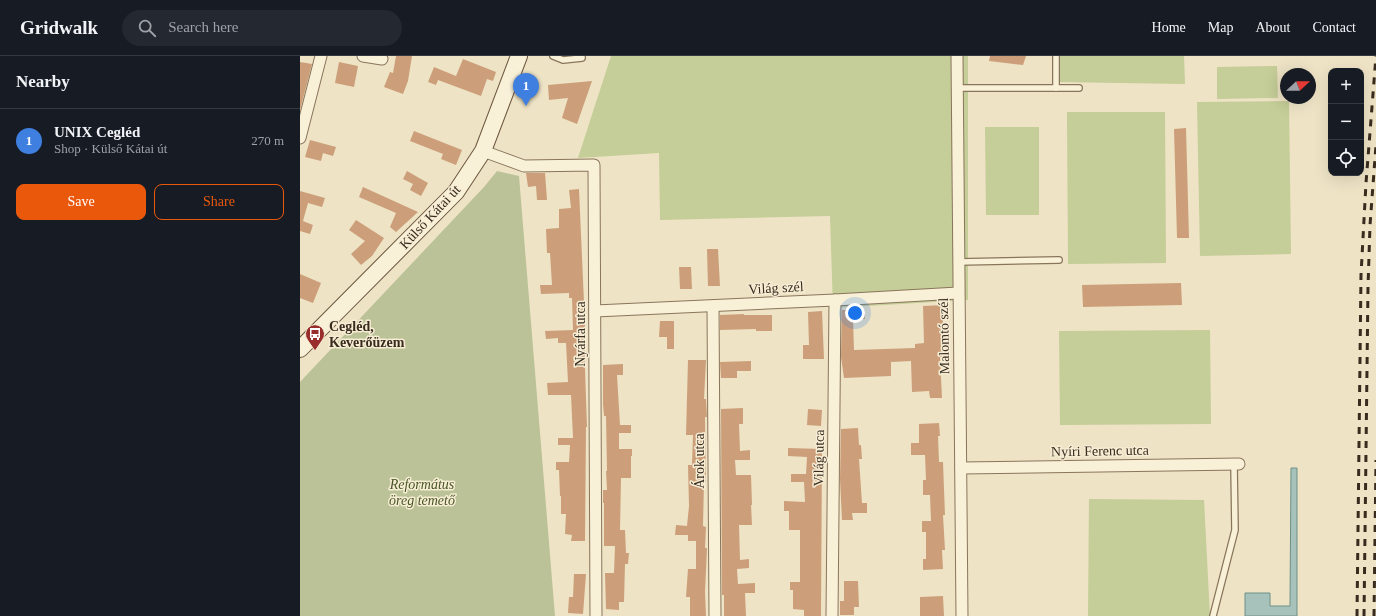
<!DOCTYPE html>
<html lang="en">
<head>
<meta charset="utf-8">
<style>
  :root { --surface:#171b24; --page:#242831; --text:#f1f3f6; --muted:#9ea1a6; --line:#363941; --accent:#ea580c }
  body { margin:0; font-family:"Times New Roman",serif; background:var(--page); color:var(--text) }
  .controls { position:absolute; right:12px; top:12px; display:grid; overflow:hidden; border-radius:8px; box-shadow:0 4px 16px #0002 }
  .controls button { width:36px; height:36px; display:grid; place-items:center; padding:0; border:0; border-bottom:1px solid var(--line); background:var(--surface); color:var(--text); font:20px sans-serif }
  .compass { position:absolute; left:980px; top:12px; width:36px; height:36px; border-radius:50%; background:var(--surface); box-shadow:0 4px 16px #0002; rotate:68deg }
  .you { position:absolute; left:555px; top:257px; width:14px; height:14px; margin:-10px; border:3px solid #fff; border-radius:50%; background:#1a73e8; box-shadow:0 0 0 6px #1a73e833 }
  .badge { display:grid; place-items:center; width:26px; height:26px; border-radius:50%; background:var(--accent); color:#fff; font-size:13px; font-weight:700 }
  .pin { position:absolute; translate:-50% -33px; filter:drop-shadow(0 1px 2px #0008) }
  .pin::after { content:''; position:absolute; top:21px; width:14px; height:12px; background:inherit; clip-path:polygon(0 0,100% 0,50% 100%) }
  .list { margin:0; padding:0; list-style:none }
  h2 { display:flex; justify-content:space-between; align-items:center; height:52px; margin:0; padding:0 16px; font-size:17px }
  h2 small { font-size:13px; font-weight:400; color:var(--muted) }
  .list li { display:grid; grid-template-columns:26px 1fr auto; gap:12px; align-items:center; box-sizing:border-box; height:64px; padding:0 16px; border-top:1px solid var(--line) }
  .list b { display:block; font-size:15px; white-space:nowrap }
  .list p { margin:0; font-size:13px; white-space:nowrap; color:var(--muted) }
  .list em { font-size:13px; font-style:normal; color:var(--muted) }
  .actions { display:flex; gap:8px; padding:12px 16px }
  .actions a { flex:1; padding:9px 0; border:1px solid var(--accent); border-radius:8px; text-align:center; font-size:14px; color:var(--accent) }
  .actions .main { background:var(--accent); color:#fff }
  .icon { flex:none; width:22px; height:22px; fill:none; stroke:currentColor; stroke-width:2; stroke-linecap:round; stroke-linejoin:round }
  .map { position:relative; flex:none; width:1076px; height:560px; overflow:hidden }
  header { display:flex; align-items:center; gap:24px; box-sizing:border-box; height:56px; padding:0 20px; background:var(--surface); border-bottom:1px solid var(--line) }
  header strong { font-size:19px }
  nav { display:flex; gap:22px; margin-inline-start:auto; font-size:14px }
  .search { width:280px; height:36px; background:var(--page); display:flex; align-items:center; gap:10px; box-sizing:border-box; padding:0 14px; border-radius:22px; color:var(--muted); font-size:15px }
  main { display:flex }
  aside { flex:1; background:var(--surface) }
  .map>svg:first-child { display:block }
</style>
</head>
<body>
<header>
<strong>Gridwalk</strong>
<div class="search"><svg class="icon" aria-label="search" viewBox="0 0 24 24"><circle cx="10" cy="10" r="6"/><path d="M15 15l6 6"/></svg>Search here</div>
<nav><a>Home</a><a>Map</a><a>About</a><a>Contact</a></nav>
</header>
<main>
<aside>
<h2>Nearby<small></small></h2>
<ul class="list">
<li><span class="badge" style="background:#3f7fe0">1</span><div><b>UNIX Cegléd</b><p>Shop · Külső Kátai út</p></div><em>270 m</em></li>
</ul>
<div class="actions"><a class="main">Save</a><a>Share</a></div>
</aside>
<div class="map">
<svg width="1076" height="560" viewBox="0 0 1076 560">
  <rect width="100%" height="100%" fill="#eee3c5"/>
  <g fill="#c5cd98">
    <path d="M311,0H668V244L533,252L530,160L360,164L359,97L278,102Z"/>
    <path d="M755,0H884L885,28L755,26Z"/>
    <path d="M977,10L978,42L917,43V11Z"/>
    <path d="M989,45L991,198L900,200L897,46Z"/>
    <path d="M767,56H865L866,207L768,208Z"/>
    <path d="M685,71H739V159H686Z"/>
    <path d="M910,274L911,368L760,369L759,275Z"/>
    <path d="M789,443L904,444L910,560H788Z"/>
  </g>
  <path fill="#bbc297" d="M197,115L219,120L255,560H0V326L184,131Z"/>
  <path fill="#a6c2ba" stroke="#6d9088" d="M991,412H997V560H945V537H970V550H990Z"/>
  <g fill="#cc9f7a">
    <path d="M96,0H112L108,25L103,38L84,31L90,16L93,17Z"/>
    <path d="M690,0H726L723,9L689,5Z"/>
    <path d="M163,3L196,16L193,25L187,23L181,40L138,24L136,29L128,26L134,11L156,20Z"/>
    <path d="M0,6L12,8L0,54Z"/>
    <path d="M39,6L58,10L54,31L35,27Z"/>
    <path d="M292,25L277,68L262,62L268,42L249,44L248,29Z"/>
    <path d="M886,72L889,182H877L874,73Z"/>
    <path d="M114,75L162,94L156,109L141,103L143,98L110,85Z"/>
    <path d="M10,84L36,91L33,100L23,97L21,105L5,101Z"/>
    <path d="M107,115L128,127L121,140L110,134L113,128L103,123Z"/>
    <path d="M226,117H245L247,144H237L236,130L228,131Z"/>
    <path d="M63,131L118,156L96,176L90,171L96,157L59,141Z"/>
    <path d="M279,133L285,269V313L287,371H286L285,485H271L272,479L265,478L266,458H261V440H260L259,414H256V406H269L270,389H258V382H273L271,339H248L247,327L268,326L266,287H258V282L246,283L245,275L273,274L272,242H269V237L241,238L240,229H252L250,197H247L246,173L259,172V153L271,152L269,134Z"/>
    <path d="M0,135L25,142L22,151L8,147L3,165L13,169L10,178L0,175Z"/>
    <path d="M56,164L84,182L72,200L61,209L51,198L65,185L49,174Z"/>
    <path d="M407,193H418L420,230H408Z"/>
    <path d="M379,211H391L392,233H380Z"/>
    <path d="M0,218L21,227L13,247L0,242Z"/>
    <path d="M881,227L882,249L783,251L782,229Z"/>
    <path d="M643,249V277H641L642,301H640L642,342H630L629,335L612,336L611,305L591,306V320L544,322L541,301L542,254L564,253L565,263H553L554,294L615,292V288L624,287L623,250Z"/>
    <path d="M522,255L524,303H503V289H509L508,256Z"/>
    <path d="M444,258V259H472V275H456V273L420,274V259Z"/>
    <path d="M360,265H374V293H367V281H359Z"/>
    <path d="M388,304H406L404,343H406L407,361H405L406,426H404L403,470L406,471L405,492H407L405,536L406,560H390V541H386L388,513H396V485H388V479H375L376,469L387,470L389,450L388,409H392L393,379H386Z"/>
    <path d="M451,305V315H437V322H421L420,306Z"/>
    <path d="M323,308V319H317L320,369H331V377H319V393H332V400H331V422H321L320,474H325L326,497H329L328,508H325L324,546H319V554L306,553L305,517H314L315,490H304V447H303V434H307L306,415H307L306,360H304L303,348V309Z"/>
    <path d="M443,352V368H439L440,395L450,394V404H435L436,419H451L452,449H451L452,469H439L440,504L449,503V512L437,513L438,528L455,527V537H445L446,560H424V539H422L421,353Z"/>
    <path d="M508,353L522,354L521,370L507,369Z"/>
    <path d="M639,367L640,380H638L639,406H643L645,459H643L645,494H642L643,513L623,514V503H626V476H622V465H631L630,439H623V424H626L625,399H611V387H619V368Z"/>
    <path d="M558,372L559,389H561L562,403H559L562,447H567V457H552L553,464H542L540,423L541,373Z"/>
    <path d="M488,392L522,393L521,560H504V554L493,553V534H490V526H500V474H489V455H484V445L505,446L504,426H491V418H506L507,401L488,400Z"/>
    <path d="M274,518H286L283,558L268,557L269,541H273Z"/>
    <path d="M544,525H558L559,551H554V559H540V545H544Z"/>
    <path d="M643,540L644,560H620V541Z"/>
  </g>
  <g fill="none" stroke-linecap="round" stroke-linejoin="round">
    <g stroke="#89755b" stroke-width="8">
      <g id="lane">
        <path d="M253,0L263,4L282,2V0"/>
        <path d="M756,0V32"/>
        <path d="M657,32H779"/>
        <path d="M658,206L759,204"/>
        <path d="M913,560L935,474L934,408"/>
      </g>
    </g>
    <g stroke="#89755b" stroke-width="13">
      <g id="street">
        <path d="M63,0L82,3"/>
        <path d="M657,0L662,560"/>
        <path d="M0,82L21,0"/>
        <path d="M183,95L224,110L294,109L296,560"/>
        <path d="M413,250L415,560"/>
        <path d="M295,255L535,244L658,237"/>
        <path d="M661,412L939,408"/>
        <path d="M532,560L535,244"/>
      </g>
    </g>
    <g stroke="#6b563e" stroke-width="18">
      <path id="secondary" d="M0,293L156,136L183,95L219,0"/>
    </g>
    <use href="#lane" stroke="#f9f0d8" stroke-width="5.5"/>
    <use href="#street" stroke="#f9f0d8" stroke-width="11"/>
    <use href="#secondary" stroke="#f9f0d8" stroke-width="16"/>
    <g stroke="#392c1f" stroke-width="3" stroke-dasharray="7 7" stroke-linecap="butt">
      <path d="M1057,560L1061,219L1066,127L1076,0"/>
      <path d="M1064,560L1068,231L1070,169L1076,89"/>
      <path d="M1074,560L1076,404"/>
    </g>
  </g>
  <defs>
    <g id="bus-pin" transform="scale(1)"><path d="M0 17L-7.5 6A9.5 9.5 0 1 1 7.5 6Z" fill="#982d2b" stroke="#f6edd4"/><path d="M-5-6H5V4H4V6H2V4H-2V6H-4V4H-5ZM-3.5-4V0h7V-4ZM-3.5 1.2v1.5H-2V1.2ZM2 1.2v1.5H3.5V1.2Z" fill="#fff"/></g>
  </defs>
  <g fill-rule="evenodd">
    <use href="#bus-pin" x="15" y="278"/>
  </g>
  <g text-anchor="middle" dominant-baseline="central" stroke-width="3" stroke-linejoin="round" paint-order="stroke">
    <g font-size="14" fill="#392c1f" stroke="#f6edd4">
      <text transform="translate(130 161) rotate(-47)">Külső Kátai út</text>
      <text transform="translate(476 232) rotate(-3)">Világ szél</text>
      <text transform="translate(280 278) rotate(-90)">Nyárfa utca</text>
      <text transform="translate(644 280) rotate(-91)">Malomtó szél</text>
      <text transform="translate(800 395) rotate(-1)">Nyíri Ferenc utca</text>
      <text transform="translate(519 402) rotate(-89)">Világ utca</text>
      <text transform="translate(399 405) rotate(-90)">Árok utca</text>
    </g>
    <g font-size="14" font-weight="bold" fill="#392c1f" stroke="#f6edd4" text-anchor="start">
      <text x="29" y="270">Cegléd,<tspan x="29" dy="16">Keverőüzem</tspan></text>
    </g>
    <g font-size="14" font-style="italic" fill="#485625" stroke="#f6edd4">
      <text x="122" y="428">Református<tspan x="122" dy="16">öreg temető</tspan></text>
    </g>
  </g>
</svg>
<div class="controls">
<button>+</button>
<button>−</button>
<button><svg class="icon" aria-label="locate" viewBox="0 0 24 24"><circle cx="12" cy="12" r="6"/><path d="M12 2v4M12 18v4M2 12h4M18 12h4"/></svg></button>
</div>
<svg class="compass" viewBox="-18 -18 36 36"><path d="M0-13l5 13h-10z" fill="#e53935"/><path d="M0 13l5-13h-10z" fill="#9ea1a6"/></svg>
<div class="you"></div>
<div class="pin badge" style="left:226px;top:50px;background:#3f7fe0">1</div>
</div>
</main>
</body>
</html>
